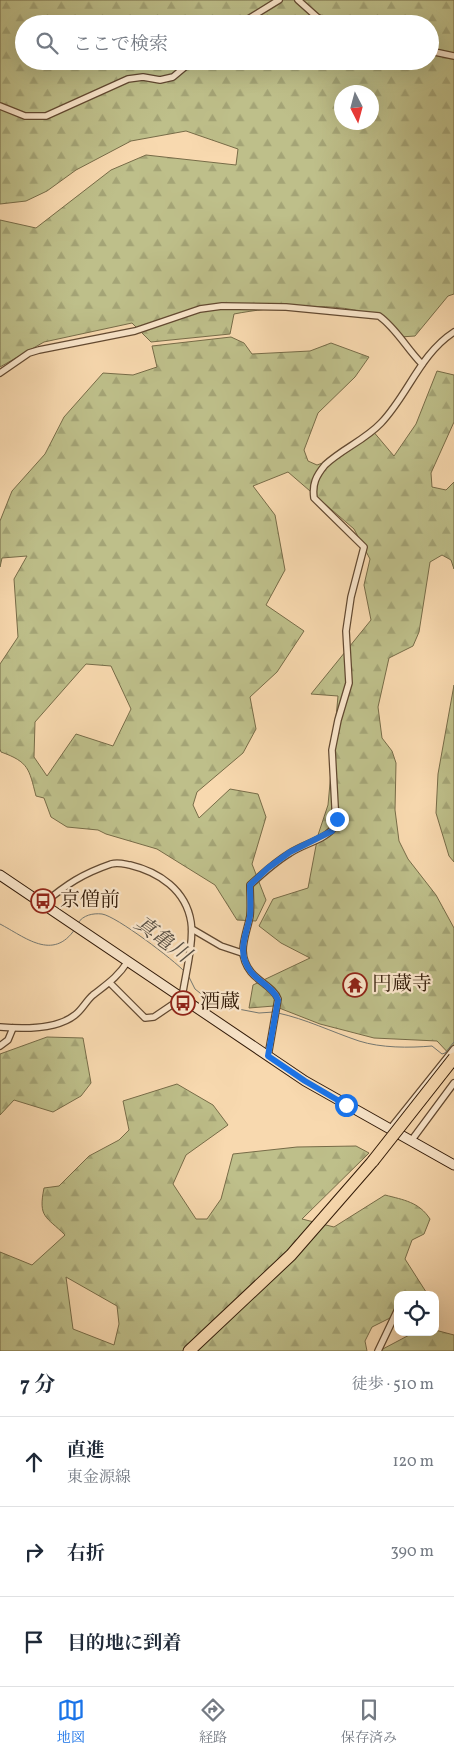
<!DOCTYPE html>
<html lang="ja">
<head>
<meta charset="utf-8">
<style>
  :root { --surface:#fff; --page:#f2f2f3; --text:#1f2937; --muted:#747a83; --line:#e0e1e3; --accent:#1a73e8 }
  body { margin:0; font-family:Vollkorn,"Noto Serif JP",serif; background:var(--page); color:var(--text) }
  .controls { position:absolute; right:15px; bottom:15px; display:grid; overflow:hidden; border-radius:10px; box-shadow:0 5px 20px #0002 }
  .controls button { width:45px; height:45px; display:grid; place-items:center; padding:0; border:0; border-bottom:1px solid var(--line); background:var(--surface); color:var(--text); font:25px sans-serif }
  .compass { position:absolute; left:334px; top:85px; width:45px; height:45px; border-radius:50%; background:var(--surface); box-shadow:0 5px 20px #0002; rotate:174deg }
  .stop { position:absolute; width:15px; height:15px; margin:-11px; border:4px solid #1a73e8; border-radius:50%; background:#fff }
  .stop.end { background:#1a73e8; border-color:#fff; box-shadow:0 1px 5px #0008 }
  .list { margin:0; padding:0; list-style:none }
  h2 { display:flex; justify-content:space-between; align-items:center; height:65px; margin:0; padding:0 20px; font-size:21px }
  h2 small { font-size:16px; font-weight:400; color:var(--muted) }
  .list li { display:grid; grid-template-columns:32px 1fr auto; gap:15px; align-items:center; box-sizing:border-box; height:90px; padding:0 20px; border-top:1px solid var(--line) }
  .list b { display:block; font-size:19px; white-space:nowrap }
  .list p { margin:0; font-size:16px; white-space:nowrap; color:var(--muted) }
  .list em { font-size:16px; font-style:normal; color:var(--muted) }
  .icon { flex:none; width:28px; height:28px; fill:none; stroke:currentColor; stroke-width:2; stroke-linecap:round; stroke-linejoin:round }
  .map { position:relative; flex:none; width:454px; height:1351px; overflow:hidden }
  .search { position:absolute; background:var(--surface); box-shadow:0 5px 20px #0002; left:15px; right:15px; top:15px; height:55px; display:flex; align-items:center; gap:12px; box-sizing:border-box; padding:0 18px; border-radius:28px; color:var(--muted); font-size:19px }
  .sheet { height:335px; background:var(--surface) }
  nav { display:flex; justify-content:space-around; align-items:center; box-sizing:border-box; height:70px; border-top:1px solid var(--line); background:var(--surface); font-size:14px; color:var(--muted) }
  nav a { display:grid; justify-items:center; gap:2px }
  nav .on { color:var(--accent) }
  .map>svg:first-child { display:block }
</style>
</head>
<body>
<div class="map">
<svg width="454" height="1351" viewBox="0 0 454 1351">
  <defs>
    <pattern id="forest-firs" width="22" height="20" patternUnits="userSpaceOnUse" patternTransform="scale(1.25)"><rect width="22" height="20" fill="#bebf8a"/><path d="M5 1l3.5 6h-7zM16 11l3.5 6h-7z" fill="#a4a476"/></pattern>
  </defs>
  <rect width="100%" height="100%" fill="#f8d9af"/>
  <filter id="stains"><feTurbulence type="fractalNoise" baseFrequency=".004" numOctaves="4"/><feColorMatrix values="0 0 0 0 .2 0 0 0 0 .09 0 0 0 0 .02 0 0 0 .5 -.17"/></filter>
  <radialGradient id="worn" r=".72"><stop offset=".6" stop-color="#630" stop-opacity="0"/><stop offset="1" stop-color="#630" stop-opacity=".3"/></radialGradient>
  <g fill="url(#forest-firs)" stroke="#776c48" fill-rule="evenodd">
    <path d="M0,0H454V294L448,296L415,336L400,337C393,331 385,321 376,317C342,300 270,307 234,314L230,334L151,342L132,323L44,342L0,367V220L36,228L111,170L146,155L236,165L238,149L186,131L131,141L76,170L47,191L26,201L0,204ZM24,24H430V61H24ZM342,92H372V122H342Z"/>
    <path d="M231,337L244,343L252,354L310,351L331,343L369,357L355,377L318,413L304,450L308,461L317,465L342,456L372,430L394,456L416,424L437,371L454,375V422L431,473L432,487L446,490L454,482V569L451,560L442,555L430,562L419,632L413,646L389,658L378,707L382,738L392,751L396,763L395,810L399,841L408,859L436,895L454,928V1059L437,1041L374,1038L320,1024L274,1006L249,1008L253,985L310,958L281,943L259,926L273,899L308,888L318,835L328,805L338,696L311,694L371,620L364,585L370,559L354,529L288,472L253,486L275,515L285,570L266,605L304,631L277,672L250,697L256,729L243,753L197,792L193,805L199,818L230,789L258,794L266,817L252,864L266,900L256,921L237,920L215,885L157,849L106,834L98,830L67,827L51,817L44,798L36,796C29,769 29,762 1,752L0,749V664L18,637L14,579L27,556L2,558L0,567V521L12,491L45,454L64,417L103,373L133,375L157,367L152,346ZM86,664L111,666L131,709L113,746L76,734L47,776L34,757L35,722Z"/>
    <path d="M454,685V862L449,856L436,813L438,774Z"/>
    <path d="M47,1037L83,1038L91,1083L81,1096L53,1112L14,1100L0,1115V1054Z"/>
    <path d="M177,1084L213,1105L228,1125L186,1155L173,1184L196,1219H207L221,1199L233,1154L297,1147L356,1146L369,1153L302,1219L334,1227L385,1195C404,1200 419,1202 430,1219L424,1234L412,1240L405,1259L428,1295H398V1314L372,1327L365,1341L367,1351H0V1252L32,1265L65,1235C46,1216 38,1218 44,1188L59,1186L89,1156L119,1140L129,1130L123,1101ZM66,1277L117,1306L119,1324L114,1345L73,1329Z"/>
    <path d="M435,1330L454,1335V1351H379L415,1332H435Z"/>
  </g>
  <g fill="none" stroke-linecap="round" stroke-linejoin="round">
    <g stroke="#757871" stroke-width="1">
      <path d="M78,923C83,915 93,913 102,914C116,916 174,960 185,972"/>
      <path d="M0,924C25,937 53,962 75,929"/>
      <path d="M189,977L195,989L200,993L233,1008L259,1013L274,1012"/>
      <path d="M278,1013C306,1019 332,1032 359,1041C381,1048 409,1048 432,1046L442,1054L445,1053L454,1042"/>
    </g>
    <g stroke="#624931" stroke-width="8">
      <g id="street">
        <path d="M298,0L317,17L332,24"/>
        <path d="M240,24L279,0"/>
        <path d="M430,51L454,56"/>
        <path d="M0,106L25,116H46L128,79L143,77L160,80L173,77L192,61"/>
        <path d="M0,373L29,353L39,350L135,331L200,309L222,306L286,307L379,316C396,328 407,349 422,364"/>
        <path d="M43,904C67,884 82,874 111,864C118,862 124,864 130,865C159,872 186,890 191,922C194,943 185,976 182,998L154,1017L145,1018L110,983"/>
        <path d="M192,929L221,946L242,953"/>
        <path d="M0,1027C23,1029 56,1030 75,1015C82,1010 86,1001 93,995C107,984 118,977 128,961"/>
        <path d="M0,1046L8,1040L13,1028"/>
        <path d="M268,1056L278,999C274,988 259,982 251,972C236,953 246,937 250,916C251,906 250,896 250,885C263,873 275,862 290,853C305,843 326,840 336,825L332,750L338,720L349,683L346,631L351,597L364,547L314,498C312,484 316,476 325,465C342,449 365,440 381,423C408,395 420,354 454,332"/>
        <path d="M390,1129L454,1049"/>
        <path d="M411,1141L454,1083"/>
        <path d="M378,1351L398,1309"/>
      </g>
    </g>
    <g stroke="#301907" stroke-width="11">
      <path id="secondary" d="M0,875L305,1081L454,1165"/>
    </g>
    <g stroke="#301907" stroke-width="13">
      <path id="highway" d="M189,1351L291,1255L373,1161"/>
    </g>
    <use href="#street" stroke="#fae6cb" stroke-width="5.5"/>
    <use href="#secondary" stroke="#fae6cb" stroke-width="9"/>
    <use href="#highway" stroke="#f8d9af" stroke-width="11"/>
    <g stroke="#301907" stroke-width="13" stroke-linecap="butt">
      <path id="highway-bridge" d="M373,1161L454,1058"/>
    </g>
    <use href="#highway-bridge" stroke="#f8d9af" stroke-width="11"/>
  </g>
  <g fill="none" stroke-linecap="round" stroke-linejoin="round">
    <path stroke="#1a73e8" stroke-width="6" d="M337,819L332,831L290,852L268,868L250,885C250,896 251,906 250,916C246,937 236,952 251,972C259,982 274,988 278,1000L268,1056L305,1081L346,1105"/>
  </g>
  <defs>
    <g id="bus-ring" transform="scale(1.25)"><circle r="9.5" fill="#fae6cb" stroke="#8f2418" stroke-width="1.5"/><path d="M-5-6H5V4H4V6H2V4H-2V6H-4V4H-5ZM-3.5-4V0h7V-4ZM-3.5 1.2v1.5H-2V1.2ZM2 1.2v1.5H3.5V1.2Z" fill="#8f2418"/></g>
    <g id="temple-ring" transform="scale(1.25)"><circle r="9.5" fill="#fae6cb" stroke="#8f2418" stroke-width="1.5"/><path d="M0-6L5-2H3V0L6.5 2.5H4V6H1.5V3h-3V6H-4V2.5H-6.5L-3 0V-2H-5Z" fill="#8f2418"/></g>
  </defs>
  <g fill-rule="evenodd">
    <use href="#bus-ring" x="43" y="901"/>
    <use href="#temple-ring" x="355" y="985"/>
    <use href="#bus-ring" x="183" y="1003"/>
  </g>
  <g text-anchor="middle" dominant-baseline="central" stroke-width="4.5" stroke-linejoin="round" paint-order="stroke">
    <g font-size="20" fill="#301907" stroke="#fae6cb" text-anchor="start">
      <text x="60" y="901">京僧前</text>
      <text x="372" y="985">円蔵寺</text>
      <text x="200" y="1003">酒蔵</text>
    </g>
    <g font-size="21" font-style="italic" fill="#585045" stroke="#fae6cb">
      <text transform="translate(162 940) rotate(36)">真亀川</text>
    </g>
  </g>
  <rect width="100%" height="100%" filter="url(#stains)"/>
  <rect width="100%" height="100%" fill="url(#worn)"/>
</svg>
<div class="controls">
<button><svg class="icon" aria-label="locate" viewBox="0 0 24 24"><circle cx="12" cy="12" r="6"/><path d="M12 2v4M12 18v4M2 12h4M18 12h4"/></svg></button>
</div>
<svg class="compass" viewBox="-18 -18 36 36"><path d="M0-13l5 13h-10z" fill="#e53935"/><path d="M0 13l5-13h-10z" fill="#747a83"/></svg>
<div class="stop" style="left:346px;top:1105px"></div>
<div class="stop end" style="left:337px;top:819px"></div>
<div class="search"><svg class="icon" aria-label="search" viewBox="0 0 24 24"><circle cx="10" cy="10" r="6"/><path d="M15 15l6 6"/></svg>ここで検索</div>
</div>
<section class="sheet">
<h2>7 分<small>徒歩 · 510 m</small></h2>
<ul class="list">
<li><svg class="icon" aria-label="ahead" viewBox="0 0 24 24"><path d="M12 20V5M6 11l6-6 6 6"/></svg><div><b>直進</b><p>東金源線</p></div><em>120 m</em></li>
<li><svg class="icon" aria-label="right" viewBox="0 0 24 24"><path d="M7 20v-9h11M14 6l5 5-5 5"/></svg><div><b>右折</b></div><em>390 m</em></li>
<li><svg class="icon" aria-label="arrive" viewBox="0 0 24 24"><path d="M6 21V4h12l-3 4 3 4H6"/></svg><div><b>目的地に到着</b></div></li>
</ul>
</section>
<nav>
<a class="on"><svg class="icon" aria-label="map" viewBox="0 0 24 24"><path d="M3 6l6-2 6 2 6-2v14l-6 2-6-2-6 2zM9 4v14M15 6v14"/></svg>地図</a>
<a><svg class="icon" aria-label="directions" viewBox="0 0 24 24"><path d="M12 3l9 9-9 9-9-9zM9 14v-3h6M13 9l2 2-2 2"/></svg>経路</a>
<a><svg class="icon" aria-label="saved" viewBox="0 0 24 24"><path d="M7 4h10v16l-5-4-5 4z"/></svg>保存済み</a>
</nav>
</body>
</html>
